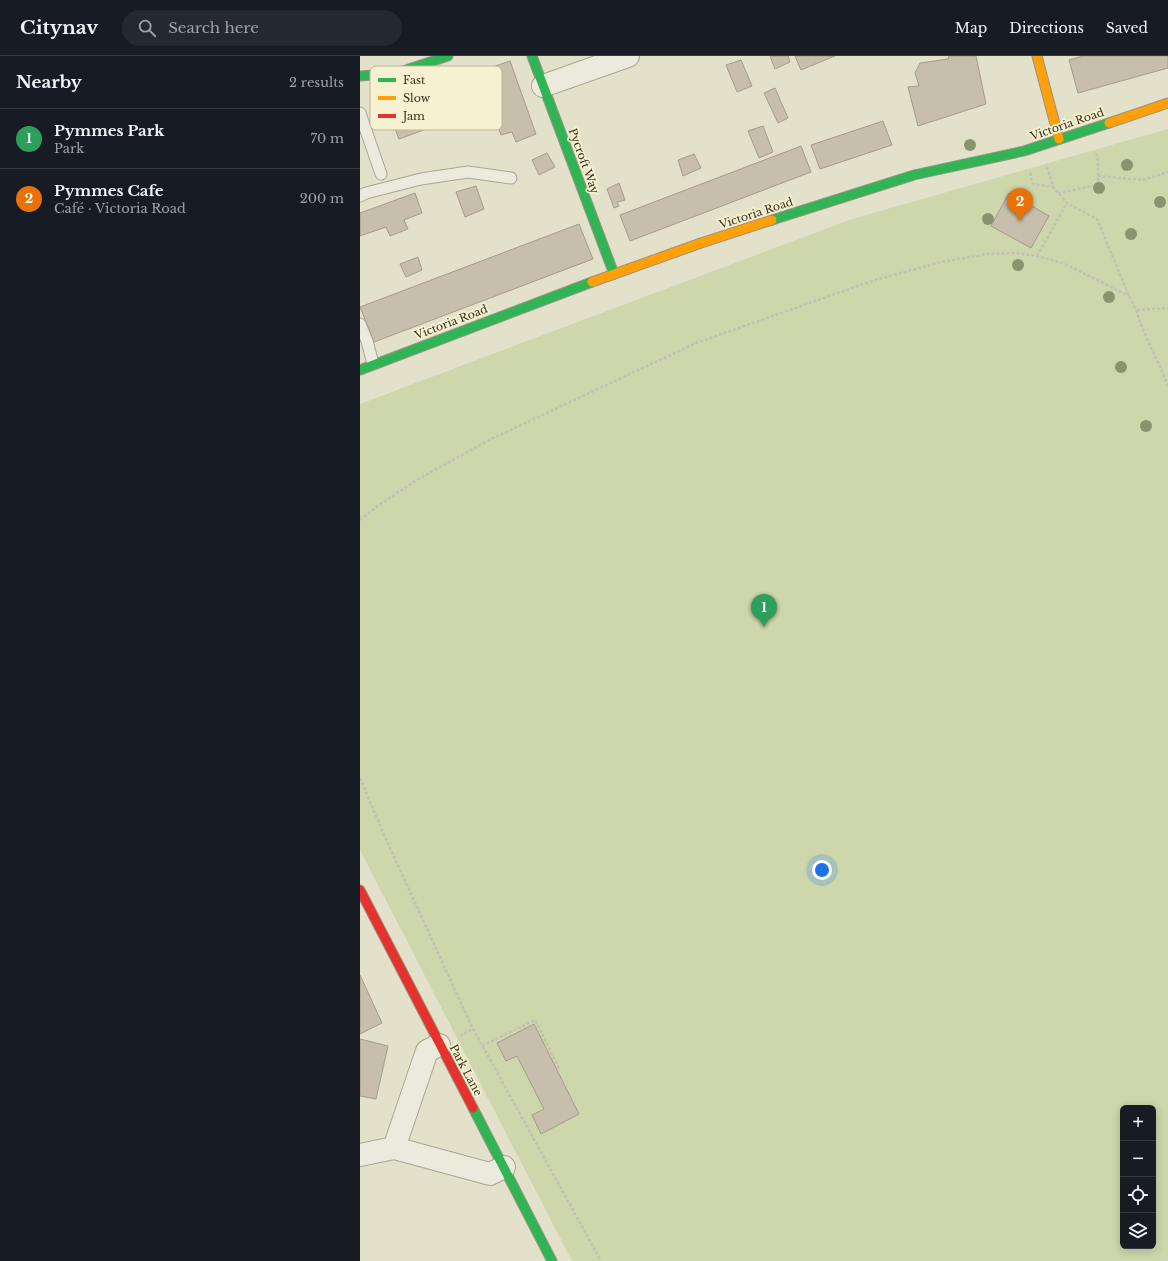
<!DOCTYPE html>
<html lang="en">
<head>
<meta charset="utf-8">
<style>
  :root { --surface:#171b24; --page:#242831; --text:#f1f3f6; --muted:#9ea1a6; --line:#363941; --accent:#746d5a }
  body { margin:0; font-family:"Libre Baskerville",serif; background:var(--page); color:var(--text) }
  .controls { position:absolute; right:12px; bottom:12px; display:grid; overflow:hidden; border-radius:6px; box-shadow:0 2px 10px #0003 }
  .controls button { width:36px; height:36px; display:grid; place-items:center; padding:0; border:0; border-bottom:1px solid var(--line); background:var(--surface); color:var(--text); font:20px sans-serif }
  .you { position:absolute; left:462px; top:814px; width:14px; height:14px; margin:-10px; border:3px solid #fff; border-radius:50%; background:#1a73e8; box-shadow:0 0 0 6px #1a73e833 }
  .badge { display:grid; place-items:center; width:26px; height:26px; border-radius:50%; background:var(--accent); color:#fff; font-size:13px; font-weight:700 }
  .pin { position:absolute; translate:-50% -33px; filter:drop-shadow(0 1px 2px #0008) }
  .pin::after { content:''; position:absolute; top:21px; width:14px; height:12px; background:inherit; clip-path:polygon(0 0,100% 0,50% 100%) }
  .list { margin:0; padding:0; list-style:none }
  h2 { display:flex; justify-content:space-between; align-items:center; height:52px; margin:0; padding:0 16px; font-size:17px }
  h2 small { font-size:13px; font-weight:400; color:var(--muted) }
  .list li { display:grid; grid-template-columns:26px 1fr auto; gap:12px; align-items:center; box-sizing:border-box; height:60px; padding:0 16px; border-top:1px solid var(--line) }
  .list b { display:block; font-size:15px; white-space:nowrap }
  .list p { margin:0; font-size:13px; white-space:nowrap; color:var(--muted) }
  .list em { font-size:13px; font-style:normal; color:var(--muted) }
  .icon { flex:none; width:22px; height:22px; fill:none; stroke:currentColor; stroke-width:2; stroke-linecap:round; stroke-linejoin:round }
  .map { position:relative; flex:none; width:808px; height:1205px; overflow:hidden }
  header { display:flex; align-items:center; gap:24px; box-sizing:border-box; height:56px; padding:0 20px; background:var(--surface); border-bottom:1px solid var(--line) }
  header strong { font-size:19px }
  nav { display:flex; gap:22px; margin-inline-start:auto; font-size:14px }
  .search { width:280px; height:36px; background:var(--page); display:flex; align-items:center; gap:10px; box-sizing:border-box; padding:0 14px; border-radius:22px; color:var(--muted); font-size:15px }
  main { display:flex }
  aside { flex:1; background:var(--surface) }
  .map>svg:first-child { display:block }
</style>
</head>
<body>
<header>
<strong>Citynav</strong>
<div class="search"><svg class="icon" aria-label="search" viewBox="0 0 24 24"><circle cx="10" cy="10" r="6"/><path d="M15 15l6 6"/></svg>Search here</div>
<nav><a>Map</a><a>Directions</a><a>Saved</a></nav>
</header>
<main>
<aside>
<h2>Nearby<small>2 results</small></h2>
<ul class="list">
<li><span class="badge" style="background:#2e9e5b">1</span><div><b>Pymmes Park</b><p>Park</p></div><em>70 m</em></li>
<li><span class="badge" style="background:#e8710a">2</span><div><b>Pymmes Cafe</b><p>Café · Victoria Road</p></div><em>200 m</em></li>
</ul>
</aside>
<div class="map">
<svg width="808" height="1205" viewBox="0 0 808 1205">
  <rect width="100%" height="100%" fill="#e4e1ca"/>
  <path fill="#ced6ac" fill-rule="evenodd" d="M808,73V1205H212L0,794V348L492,163ZM763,1052H793V1190H763Z"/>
  <g fill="#c7bfab" stroke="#a49c8a">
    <path d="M410,0H428L430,6L415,13Z"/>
    <path d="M435,0H475L441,14Z"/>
    <path d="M589,0H616L626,48L558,70L548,31L559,30L555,17L560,7L588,3Z"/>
    <path d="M723,0H808V12L718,37L709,4Z"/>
    <path d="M381,4L392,30L377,36L366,9Z"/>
    <path d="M150,5L176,78L156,86L152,76L141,79L118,16Z"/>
    <path d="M79,31L91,64L39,83L26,50Z"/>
    <path d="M415,32L428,62L418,67L404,37Z"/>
    <path d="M523,65L532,89L460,113L451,89Z"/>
    <path d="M403,70L413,96L399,102L388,75Z"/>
    <path d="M441,90L451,116L270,185L260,159Z"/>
    <path d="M187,97L195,111L179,119L172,104Z"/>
    <path d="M334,98L341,112L323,120L318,104Z"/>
    <path d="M259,127L265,144L257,146L259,150L254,152L247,133Z"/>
    <path d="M116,130L124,153L105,161L96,136Z"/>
    <path d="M55,137L62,157L44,164L48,173L30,180L26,171L0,180V157Z"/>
    <path d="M649,137L689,160L671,192L631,170Z"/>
    <path d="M219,168L233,203L14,286L0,251Z"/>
    <path d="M58,201L62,214L46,221L40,208Z"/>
    <path d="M0,919L22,967L0,978Z"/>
    <path d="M174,968L219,1058L181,1078L172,1059L184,1053L157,1000L146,1005L137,987Z"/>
    <path d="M0,983L28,990L16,1043L0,1040Z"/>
  </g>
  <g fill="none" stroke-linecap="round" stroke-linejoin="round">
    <g stroke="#a9a594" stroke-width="13">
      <g id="lane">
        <path d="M0,57L21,118"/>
        <path d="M0,140L6,137L61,123L108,116L151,122"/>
        <path d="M0,268L7,285L13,308"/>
      </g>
    </g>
    <g stroke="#a9a594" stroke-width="24">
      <g id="street">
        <path d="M183,30L268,0"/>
        <path d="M34,1092L67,995L79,989"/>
        <path d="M0,1099L34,1092L130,1118L144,1111"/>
      </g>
    </g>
    <g stroke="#999484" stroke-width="11">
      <g id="fast">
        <path d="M172,0L254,218"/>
        <path d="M0,20L37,17L88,0"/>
        <path d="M412,164L554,119L664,95L749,67"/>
        <path d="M0,314L232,226"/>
        <path d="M113,1052L192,1205"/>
      </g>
    </g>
    <g stroke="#999484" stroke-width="11">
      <g id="slow">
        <path d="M677,0L699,83"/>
        <path d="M749,67L808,47"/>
        <path d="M232,226L341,187L412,164"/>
      </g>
    </g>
    <g stroke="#999484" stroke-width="11">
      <path id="jam" d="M0,834L113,1052"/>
    </g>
    <g stroke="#c4c1b4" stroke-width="2.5" stroke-dasharray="3 2" stroke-linecap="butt">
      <path d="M687,111L694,132L707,147L737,163L769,240L776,254L781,269L808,329"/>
      <path d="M670,117L673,128L694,131"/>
      <path d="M738,120L783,124L808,116"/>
      <path d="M698,137L738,129V105L736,95"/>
      <path d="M677,200L707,147"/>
      <path d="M777,254L808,252"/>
      <path d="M0,464L15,452L55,425L129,384L336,287L515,224L581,206L628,198L655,197L677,200L705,208L769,240"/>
      <path d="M0,722L25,781L111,969L241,1205"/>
      <path d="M100,980L113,973"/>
      <path d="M122,990L175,964L200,1015"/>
    </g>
    <use href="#lane" stroke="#eceadc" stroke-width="11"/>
    <use href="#street" stroke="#eceadc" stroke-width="22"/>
    <use href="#fast" stroke="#30b455" stroke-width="9"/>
    <use href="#slow" stroke="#ff9f0a" stroke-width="9"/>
    <use href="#jam" stroke="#e5322d" stroke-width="9"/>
  </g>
  <g fill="#89936e">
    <circle cx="610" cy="89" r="6"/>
    <circle cx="767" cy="109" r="6"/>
    <circle cx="739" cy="132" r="6"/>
    <circle cx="800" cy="146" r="6"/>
    <circle cx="628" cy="163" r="6"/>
    <circle cx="771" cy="178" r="6"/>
    <circle cx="658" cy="209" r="6"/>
    <circle cx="749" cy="241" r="6"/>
    <circle cx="761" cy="311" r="6"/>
    <circle cx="786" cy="370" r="6"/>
  </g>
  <g text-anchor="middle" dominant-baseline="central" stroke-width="3.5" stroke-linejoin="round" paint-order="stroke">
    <g font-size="11" fill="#372e1d" stroke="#f6f1d0">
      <text transform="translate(707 68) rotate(-19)">Victoria Road</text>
      <text transform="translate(224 105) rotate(70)">Pycroft Way</text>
      <text transform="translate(396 157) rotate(-18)">Victoria Road</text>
      <text transform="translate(91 266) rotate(-21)">Victoria Road</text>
      <text transform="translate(106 1014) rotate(62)">Park Lane</text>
    </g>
  </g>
  <rect x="10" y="10" width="132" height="64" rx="6" fill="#f6f1d0" stroke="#bdb69a" stroke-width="1"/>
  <rect x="18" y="22" width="18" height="4" fill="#30b455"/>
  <rect x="18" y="40" width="18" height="4" fill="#ff9f0a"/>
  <rect x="18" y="58" width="18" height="4" fill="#e5322d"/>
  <g font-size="11" fill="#372e1d">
    <text x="43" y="28">Fast</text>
    <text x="43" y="46">Slow</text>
    <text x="43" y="64">Jam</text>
  </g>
</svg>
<div class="controls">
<button>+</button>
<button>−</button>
<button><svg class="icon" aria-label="locate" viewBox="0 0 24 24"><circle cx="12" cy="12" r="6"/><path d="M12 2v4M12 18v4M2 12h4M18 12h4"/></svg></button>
<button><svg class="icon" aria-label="layers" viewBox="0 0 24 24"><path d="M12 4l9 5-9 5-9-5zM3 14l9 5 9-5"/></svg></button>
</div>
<div class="you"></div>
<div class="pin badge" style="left:404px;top:571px;background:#2e9e5b">1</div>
<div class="pin badge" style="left:660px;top:165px;background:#e8710a">2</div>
</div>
</main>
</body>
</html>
